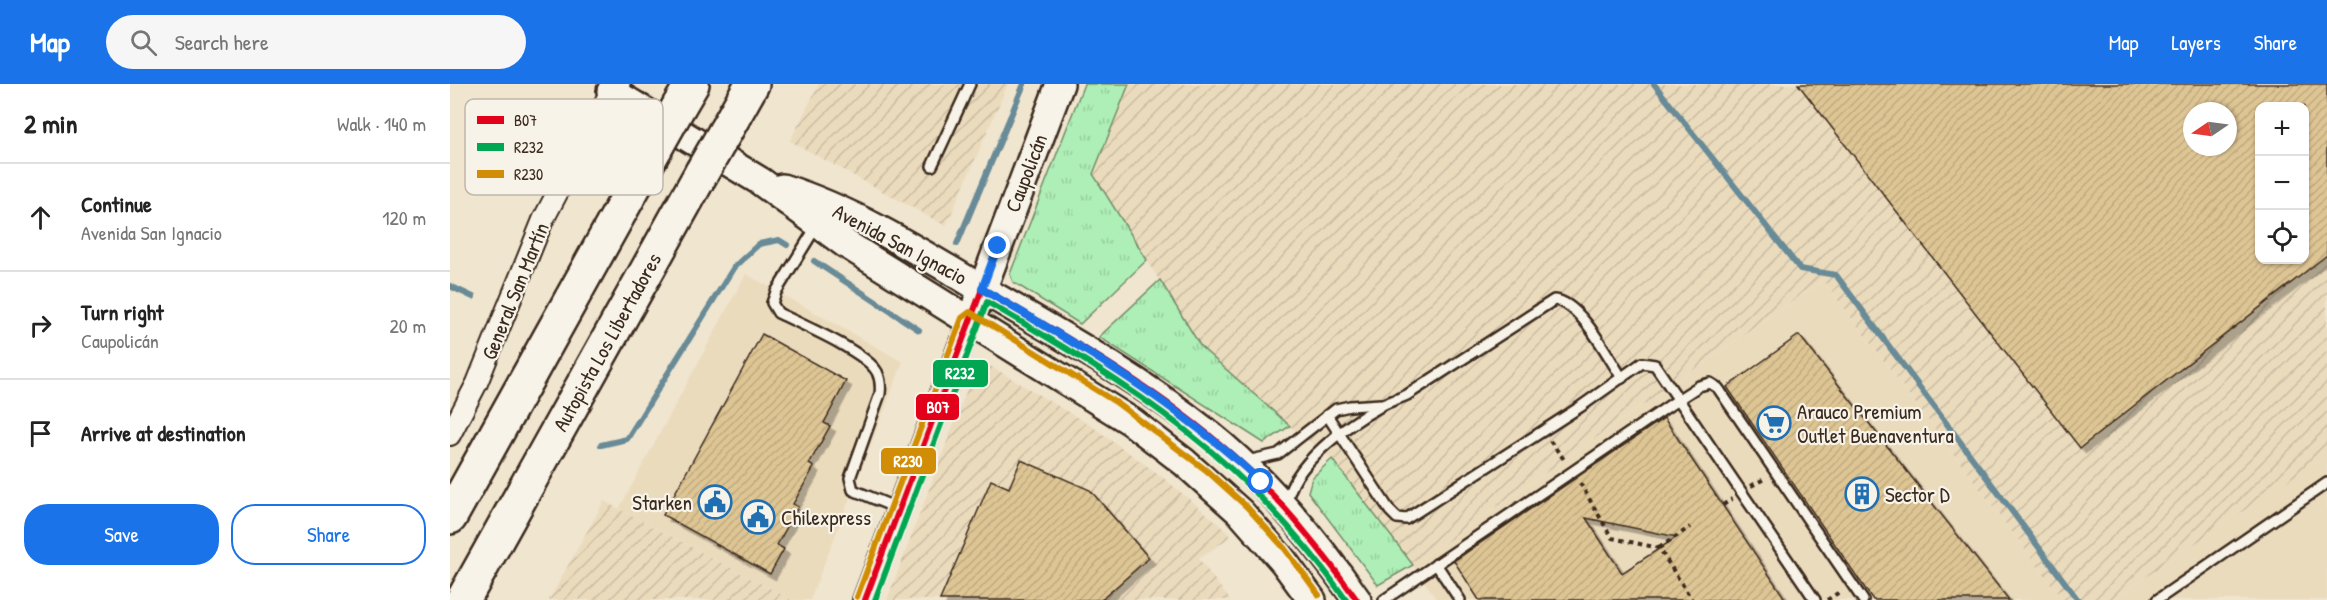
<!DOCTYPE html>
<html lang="en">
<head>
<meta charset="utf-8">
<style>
  :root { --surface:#fff; --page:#f6f6f6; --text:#222; --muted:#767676; --line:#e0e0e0; --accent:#1a73e8 }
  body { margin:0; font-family:"Patrick Hand",sans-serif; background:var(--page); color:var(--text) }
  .controls { position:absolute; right:18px; top:18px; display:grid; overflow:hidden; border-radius:12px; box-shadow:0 2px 4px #0004 }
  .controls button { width:54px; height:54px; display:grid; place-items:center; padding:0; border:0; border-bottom:2px solid var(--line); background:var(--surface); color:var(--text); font:30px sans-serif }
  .compass { position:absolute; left:1733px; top:18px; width:54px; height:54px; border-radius:50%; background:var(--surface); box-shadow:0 2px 4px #0004; rotate:257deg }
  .stop { position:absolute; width:18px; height:18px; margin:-14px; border:4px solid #1a73e8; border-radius:50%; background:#fff }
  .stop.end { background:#1a73e8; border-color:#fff; box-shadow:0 2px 6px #0008 }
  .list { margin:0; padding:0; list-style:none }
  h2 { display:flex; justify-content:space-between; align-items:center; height:78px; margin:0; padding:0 24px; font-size:26px }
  h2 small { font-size:20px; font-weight:400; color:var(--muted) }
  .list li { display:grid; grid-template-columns:39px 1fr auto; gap:18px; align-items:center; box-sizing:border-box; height:108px; padding:0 24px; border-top:2px solid var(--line) }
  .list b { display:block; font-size:22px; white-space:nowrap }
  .list p { margin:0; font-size:20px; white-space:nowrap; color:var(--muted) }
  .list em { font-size:20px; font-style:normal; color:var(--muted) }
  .actions { display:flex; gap:12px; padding:18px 24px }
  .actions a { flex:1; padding:14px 0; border:2px solid var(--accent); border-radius:24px; text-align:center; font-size:21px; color:var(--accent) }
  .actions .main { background:var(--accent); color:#fff }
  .icon { flex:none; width:33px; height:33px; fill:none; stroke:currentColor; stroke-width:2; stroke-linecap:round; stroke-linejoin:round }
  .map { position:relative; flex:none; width:1877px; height:516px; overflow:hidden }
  header { display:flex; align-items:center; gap:36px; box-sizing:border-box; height:84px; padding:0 30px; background:var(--accent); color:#fff }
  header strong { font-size:28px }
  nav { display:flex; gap:33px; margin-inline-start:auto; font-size:21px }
  .search { width:420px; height:54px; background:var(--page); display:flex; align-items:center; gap:15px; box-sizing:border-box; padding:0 21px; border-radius:33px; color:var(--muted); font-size:22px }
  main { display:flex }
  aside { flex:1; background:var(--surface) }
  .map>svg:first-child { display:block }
</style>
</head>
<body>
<header>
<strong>Map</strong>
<div class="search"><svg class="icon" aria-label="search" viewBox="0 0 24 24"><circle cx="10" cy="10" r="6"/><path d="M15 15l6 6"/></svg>Search here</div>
<nav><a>Map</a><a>Layers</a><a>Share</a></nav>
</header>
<main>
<aside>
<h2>2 min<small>Walk · 140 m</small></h2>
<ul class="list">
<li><svg class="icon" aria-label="ahead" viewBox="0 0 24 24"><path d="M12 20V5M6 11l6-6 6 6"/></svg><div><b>Continue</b><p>Avenida San Ignacio</p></div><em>120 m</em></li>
<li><svg class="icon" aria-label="right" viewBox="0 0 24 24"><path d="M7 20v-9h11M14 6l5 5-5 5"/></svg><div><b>Turn right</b><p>Caupolicán</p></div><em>20 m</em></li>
<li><svg class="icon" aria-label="arrive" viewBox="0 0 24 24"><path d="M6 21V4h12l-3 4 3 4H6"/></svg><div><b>Arrive at destination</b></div></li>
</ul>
<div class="actions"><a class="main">Save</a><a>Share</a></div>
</aside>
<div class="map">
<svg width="1877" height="516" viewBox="0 0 1877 516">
  <defs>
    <pattern id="industrial-furrows" width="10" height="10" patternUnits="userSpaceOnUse" patternTransform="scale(1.5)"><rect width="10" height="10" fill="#ebdbbd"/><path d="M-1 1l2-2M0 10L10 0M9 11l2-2" fill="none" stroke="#cabca2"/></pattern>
    <pattern id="grass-tufts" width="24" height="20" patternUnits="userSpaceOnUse" patternTransform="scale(1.5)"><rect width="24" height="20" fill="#aeefb7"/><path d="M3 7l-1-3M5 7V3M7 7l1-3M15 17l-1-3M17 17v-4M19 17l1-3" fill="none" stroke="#97cd9d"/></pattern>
    <pattern id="building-hatch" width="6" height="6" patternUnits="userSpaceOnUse" patternTransform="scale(1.5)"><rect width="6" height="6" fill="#dec594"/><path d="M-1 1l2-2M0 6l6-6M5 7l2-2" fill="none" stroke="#bfa97f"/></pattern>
    <filter id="shadow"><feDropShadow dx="5.5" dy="5.5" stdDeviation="0" flood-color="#0004"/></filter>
  </defs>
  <rect width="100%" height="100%" fill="#f0e5cf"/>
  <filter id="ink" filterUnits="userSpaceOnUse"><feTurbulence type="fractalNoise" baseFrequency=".0167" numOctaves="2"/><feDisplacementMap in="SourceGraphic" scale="12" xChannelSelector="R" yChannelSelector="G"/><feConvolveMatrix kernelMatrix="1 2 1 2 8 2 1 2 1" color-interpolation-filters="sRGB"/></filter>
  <g filter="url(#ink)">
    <g fill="#ebdbbd">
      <path d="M296,190L453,278L360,516H342L169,425Z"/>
      <path d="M1373,196L1613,516H987L963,481Z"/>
      <path d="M1877,369V516H1662Z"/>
    </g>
    <g fill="url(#industrial-furrows)" fill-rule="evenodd">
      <path d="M369,0H558L496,142L340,57Z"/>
      <path d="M679,0H1877V370L1662,516H1613L1373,196L963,481L882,375L840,342L751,263L643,90ZM1810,22H1854V176H1810ZM1742,27H1778V63H1742Z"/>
      <path d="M539,281L643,343L711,392L767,438L781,452L749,475L780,516H437L525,284Z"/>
      <path d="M154,417L169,425L342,516H99Z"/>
    </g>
    <g fill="url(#grass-tufts)" stroke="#748c6a" stroke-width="1.5">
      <path d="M634,0H679L643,90L697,176L630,240L563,198L560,190Z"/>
      <path d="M710,196L751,263L840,342L814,359L649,253Z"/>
      <path d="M882,375L963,481L928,501L858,408L862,394Z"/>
    </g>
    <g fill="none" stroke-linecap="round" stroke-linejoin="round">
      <g stroke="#688b97" stroke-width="6">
        <path d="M1204,0L1350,185L1386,191L1628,516"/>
        <path d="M507,160L574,0"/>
        <path d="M364,177L469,246"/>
        <path d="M0,202L23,213"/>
        <path d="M151,361L177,355L284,183L309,160L329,156L337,161"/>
      </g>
    </g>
    <g fill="url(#building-hatch)" stroke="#3b2a1e" stroke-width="1.5" fill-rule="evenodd" filter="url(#shadow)">
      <path d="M1348,0H1877V171L1630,364ZM1809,22H1854V176H1809ZM1742,27H1778V63H1742Z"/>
      <path d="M312,250L396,297L374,339L380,342L359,380L364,383L343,420L348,423L327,461L334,465L320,490L213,431Z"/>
      <path d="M1349,251L1559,516H1423L1277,303Z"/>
      <path d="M1214,334L1336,516H1029L1004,477ZM1136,434L1227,453L1172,489Z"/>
      <path d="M571,376L640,406L699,474L651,516H490L541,396L559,404Z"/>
    </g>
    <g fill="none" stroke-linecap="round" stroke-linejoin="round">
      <g stroke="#3b2a1e" stroke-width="14">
        <g id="service">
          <path d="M482,82L520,0"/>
          <path d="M366,143L326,208L322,219L328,229C351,240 416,268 427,288C431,296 431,302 430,310L400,394L403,406L449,425"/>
          <path d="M877,331L940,427L947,434L956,435L1130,323L1192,279L1205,281L1365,516"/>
          <path d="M797,377L828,370L886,325L900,322L931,320"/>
          <path d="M837,420C840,381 900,339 931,322C939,317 949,315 957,311L1104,216C1130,217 1158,273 1172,294"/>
          <path d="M986,480L1010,516"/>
          <path d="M934,516L1229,315L1249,302L1260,299L1268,304L1413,516"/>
          <path d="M1707,516L1877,399"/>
        </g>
      </g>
      <g stroke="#3b2a1e" stroke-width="24">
        <path id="minor" d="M0,351L27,299L93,136L161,7"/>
      </g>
      <g stroke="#3b2a1e" stroke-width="28">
        <path id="tertiary" d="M415,516L520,237"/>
      </g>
      <g stroke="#3b2a1e" stroke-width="32">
        <g id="secondary">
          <path d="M166,0L161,7L310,97L396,160L682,338L734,378L791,429L834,478L862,516"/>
          <path d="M332,104C402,126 467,166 530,204C607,249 685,292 756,348C815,395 864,454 907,516"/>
          <path d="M526,222L610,0"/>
        </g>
      </g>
      <g stroke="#3b2a1e" stroke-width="38">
        <g id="motorway">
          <path d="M229,22L242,0"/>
          <path d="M275,48L302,0"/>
          <path d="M0,433L206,63"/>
          <path d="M13,516L252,88"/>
        </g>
      </g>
      <g stroke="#3b2a1e" stroke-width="4" stroke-dasharray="4.5 4.5" stroke-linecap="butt">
        <path d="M1100,357L1116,378"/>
        <path d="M1130,399L1162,454L1209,464L1242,516"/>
        <path d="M1301,402L1316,394"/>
        <path d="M1273,421L1282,415"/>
        <path d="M1209,464L1240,443"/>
        <path d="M1377,516L1391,507"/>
      </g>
      <use href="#service" stroke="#f7f3e8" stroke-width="9"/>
      <use href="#minor" stroke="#f7f3e8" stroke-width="20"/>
      <use href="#tertiary" stroke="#f7f3e8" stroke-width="24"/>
      <use href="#secondary" stroke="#f7f3e8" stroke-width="27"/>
      <use href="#motorway" stroke="#f7f3e8" stroke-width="33"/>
      <g stroke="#3b2a1e" stroke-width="38" stroke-linecap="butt">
        <g id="motorway-bridge">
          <path d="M206,63L229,22"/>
          <path d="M252,88L275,48"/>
        </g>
      </g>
      <use href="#motorway-bridge" stroke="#f7f3e8" stroke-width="33"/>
      <g stroke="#f7f3e8" stroke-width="10">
        <path id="bus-1" d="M415,516L532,205C619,255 707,304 782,371C830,414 870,464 907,516"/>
      </g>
      <g stroke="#f7f3e8" stroke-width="10">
        <path id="bus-2" d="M425,516L537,218C684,303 796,373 896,516"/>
      </g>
      <g stroke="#f7f3e8" stroke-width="10">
        <path id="bus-3" d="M407,513L512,234L520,228L667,319L756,386L797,423L835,465L869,511"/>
      </g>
      <use href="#bus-1" stroke="#e2001a" stroke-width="6"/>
      <use href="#bus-2" stroke="#00a651" stroke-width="6"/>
      <use href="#bus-3" stroke="#d18d06" stroke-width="6"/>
    </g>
  </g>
  <g fill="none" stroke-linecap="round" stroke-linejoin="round" filter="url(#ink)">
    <path stroke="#1a73e8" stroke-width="8" d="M548,162L532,205C631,262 727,319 811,398"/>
  </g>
  <defs>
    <g id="supermarket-ring" transform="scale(1.725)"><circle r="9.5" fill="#f7f3e8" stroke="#1f6fb2" stroke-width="1.5"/><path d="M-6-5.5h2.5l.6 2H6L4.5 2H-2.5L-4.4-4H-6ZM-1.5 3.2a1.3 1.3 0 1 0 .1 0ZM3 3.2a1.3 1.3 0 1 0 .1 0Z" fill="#1f6fb2"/></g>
    <g id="building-ring" transform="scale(1.725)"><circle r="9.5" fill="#f7f3e8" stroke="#1f6fb2" stroke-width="1.5"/><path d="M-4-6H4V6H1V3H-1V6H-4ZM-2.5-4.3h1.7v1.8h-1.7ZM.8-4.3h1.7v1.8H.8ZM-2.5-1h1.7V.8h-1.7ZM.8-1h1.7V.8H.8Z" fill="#1f6fb2"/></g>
    <g id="civic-ring" transform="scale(1.725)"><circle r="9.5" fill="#f7f3e8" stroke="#1f6fb2" stroke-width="1.5"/><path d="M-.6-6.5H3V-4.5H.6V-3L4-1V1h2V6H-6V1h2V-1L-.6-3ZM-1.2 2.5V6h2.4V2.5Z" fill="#1f6fb2"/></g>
  </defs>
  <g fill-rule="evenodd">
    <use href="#supermarket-ring" x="1324" y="339"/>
    <use href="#building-ring" x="1412" y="410"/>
    <use href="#civic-ring" x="265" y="418"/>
    <use href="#civic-ring" x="308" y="433"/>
  </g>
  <g text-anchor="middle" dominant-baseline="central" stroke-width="4.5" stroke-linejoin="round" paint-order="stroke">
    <g font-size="21" fill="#3b2a1e" stroke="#f7f3e8">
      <text transform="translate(576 89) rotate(-69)">Caupolicán</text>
      <text transform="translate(450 160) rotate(28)">Avenida San Ignacio</text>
      <text transform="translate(65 207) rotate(-68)">General San Martín</text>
      <text transform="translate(157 258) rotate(-61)">Autopista Los Libertadores</text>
    </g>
    <g font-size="21" fill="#3b2a1e" stroke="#f7f3e8" text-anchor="start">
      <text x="1347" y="327">Arauco Premium<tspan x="1347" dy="24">Outlet Buenaventura</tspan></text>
      <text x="1435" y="410">Sector D</text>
      <text x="242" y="418" text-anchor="end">Starken</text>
      <text x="331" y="433">Chilexpress</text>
    </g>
  </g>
  <rect x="15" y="15" width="198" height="96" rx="9" fill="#f7f3e8" stroke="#bfb7ab" stroke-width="1.5"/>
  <rect x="27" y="32" width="27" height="8" fill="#e2001a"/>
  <rect x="27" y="59" width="27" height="8" fill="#00a651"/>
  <rect x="27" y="86" width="27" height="8" fill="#d18d06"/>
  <g font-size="16" fill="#3b2a1e">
    <text x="64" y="42">B07</text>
    <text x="64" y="69">R232</text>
    <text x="64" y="96">R230</text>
  </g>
  <g stroke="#f7f3e8" stroke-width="2">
    <rect x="482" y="275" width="57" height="29" rx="6" fill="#00a651"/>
    <rect x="465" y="309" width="45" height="28" rx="6" fill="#e2001a"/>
    <rect x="430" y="363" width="57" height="28" rx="6" fill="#d18d06"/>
  </g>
  <g font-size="16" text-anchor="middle" font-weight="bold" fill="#fff">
    <text x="510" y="295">R232</text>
    <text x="488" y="329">B07</text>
    <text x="458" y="383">R230</text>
  </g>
</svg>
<div class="controls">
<button>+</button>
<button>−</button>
<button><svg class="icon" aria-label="locate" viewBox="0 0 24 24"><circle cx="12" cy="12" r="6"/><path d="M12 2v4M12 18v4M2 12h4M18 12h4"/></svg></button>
</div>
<svg class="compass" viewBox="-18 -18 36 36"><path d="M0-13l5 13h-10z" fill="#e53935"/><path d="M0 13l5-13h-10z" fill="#767676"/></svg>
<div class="stop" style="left:811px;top:398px"></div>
<div class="stop end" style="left:548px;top:162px"></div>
</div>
</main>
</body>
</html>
